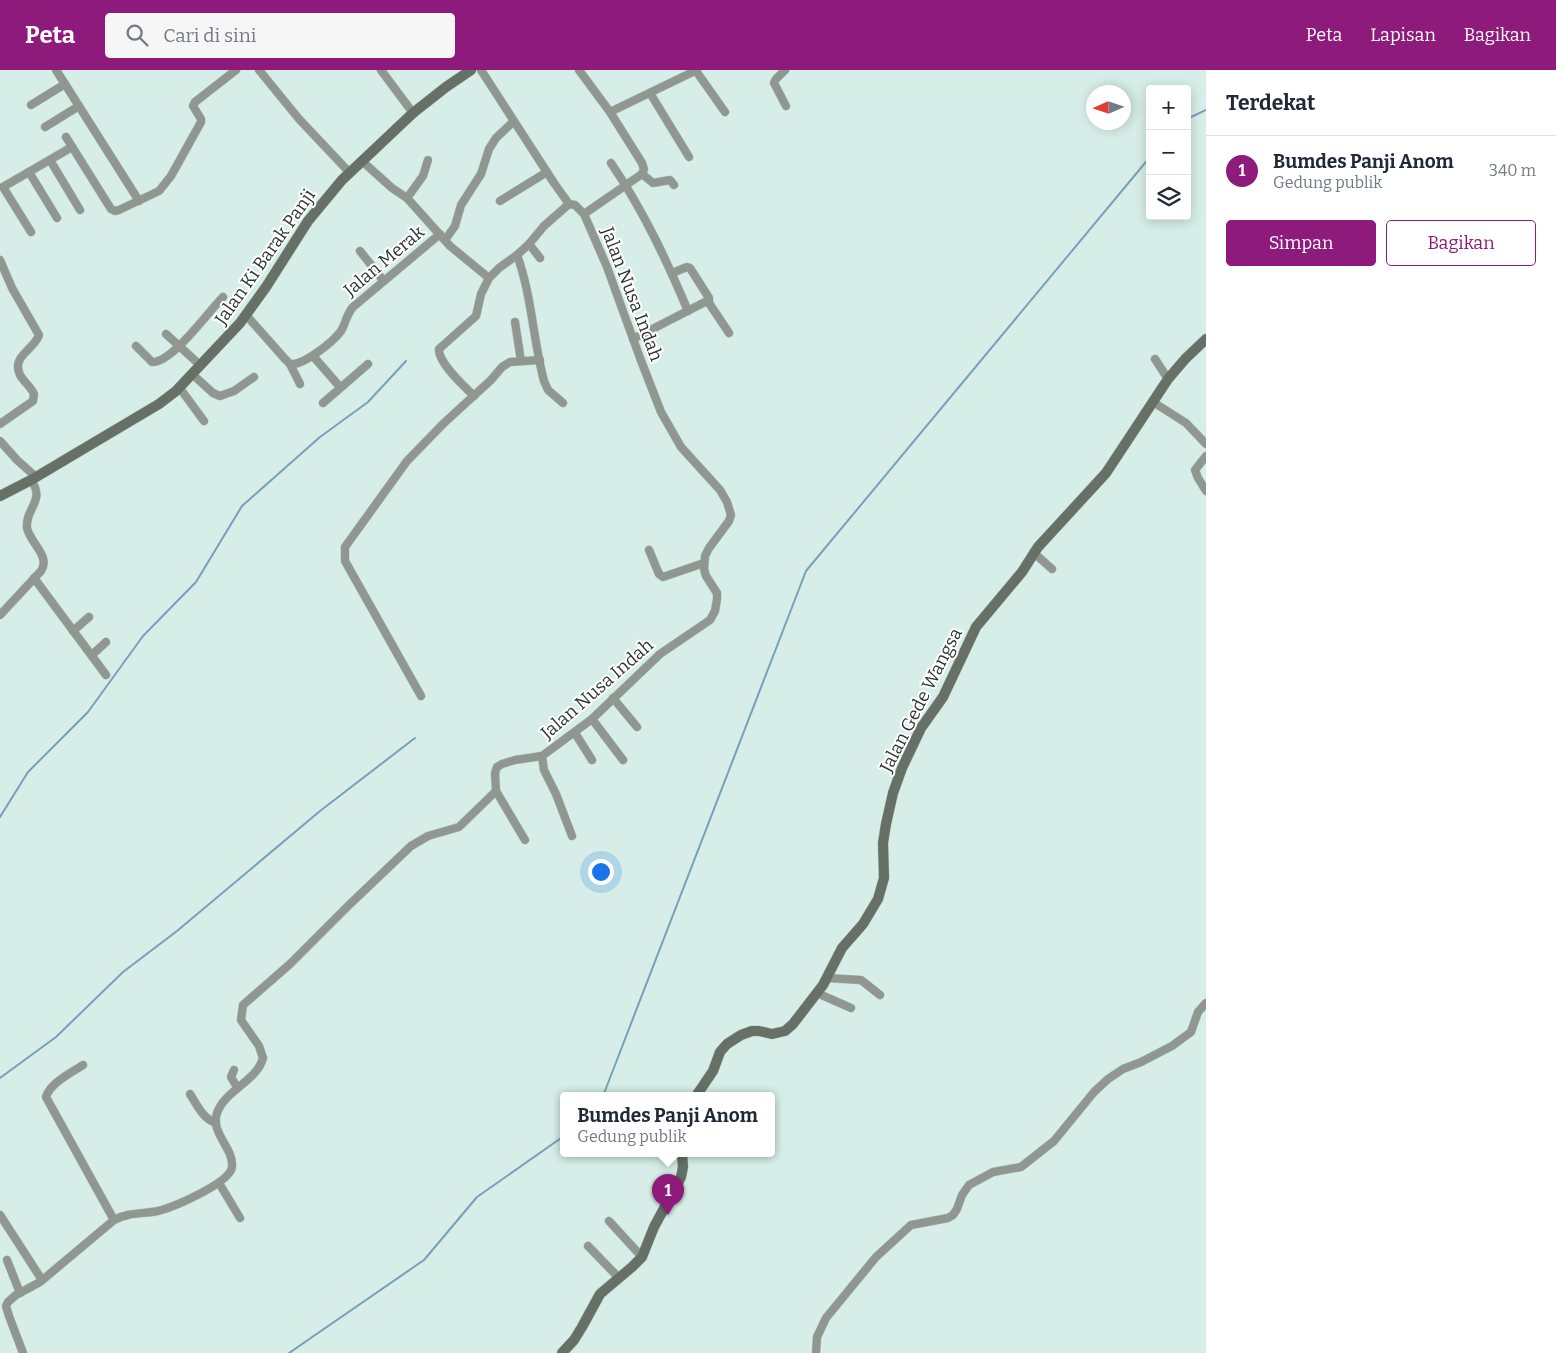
<!DOCTYPE html>
<html lang="id">
<head>
<meta charset="utf-8">
<style>
  :root { --surface:#fff; --page:#f6f6f7; --text:#1f2937; --muted:#747a83; --line:#e0e1e3; --accent:#8e1a7b }
  body { margin:0; font-family:Bitter,serif; background:var(--page); color:var(--text) }
  .controls { position:absolute; right:15px; top:15px; display:grid; overflow:hidden; border-radius:5px; box-shadow:0 2px 12px #0003 }
  .controls button { width:45px; height:45px; display:grid; place-items:center; padding:0; border:0; border-bottom:1px solid var(--line); background:var(--surface); color:var(--text); font:25px sans-serif }
  .compass { position:absolute; left:1086px; top:15px; width:45px; height:45px; border-radius:50%; background:var(--surface); box-shadow:0 2px 12px #0003; rotate:267deg }
  .you { position:absolute; left:600px; top:801px; width:18px; height:18px; margin:-12px; border:4px solid #fff; border-radius:50%; background:#1a73e8; box-shadow:0 0 0 8px #1a73e833 }
  .badge { display:grid; place-items:center; width:32px; height:32px; border-radius:50%; background:var(--accent); color:#fff; font-size:16px; font-weight:700 }
  .pin { position:absolute; translate:-50% -41px; filter:drop-shadow(0 1px 2px #0008) }
  .pin::after { content:''; position:absolute; top:26px; width:18px; height:15px; background:inherit; clip-path:polygon(0 0,100% 0,50% 100%) }
  .popup { position:absolute; left:560px; top:1022px; width:215px; height:65px; box-sizing:border-box; display:grid; place-content:center; border-radius:5px; background:var(--surface); filter:drop-shadow(0 1px 4px #0005); font-size:16px; white-space:nowrap; color:var(--muted) }
  .popup b { font-size:19px; color:var(--text) }
  .popup::after { content:''; position:absolute; left:50%; top:100%; margin-left:-10px; border:10px solid transparent; border-top-color:var(--surface) }
  .list { margin:0; padding:0; list-style:none }
  h2 { display:flex; justify-content:space-between; align-items:center; height:65px; margin:0; padding:0 20px; font-size:21px }
  h2 small { font-size:16px; font-weight:400; color:var(--muted) }
  .list li { display:grid; grid-template-columns:32px 1fr auto; gap:15px; align-items:center; box-sizing:border-box; height:70px; padding:0 20px; border-top:1px solid var(--line) }
  .list b { display:block; font-size:19px; white-space:nowrap }
  .list p { margin:0; font-size:16px; white-space:nowrap; color:var(--muted) }
  .list em { font-size:16px; font-style:normal; color:var(--muted) }
  .actions { display:flex; gap:10px; padding:15px 20px }
  .actions a { flex:1; padding:11px 0; border:1px solid var(--accent); border-radius:5px; text-align:center; font-size:18px; color:var(--accent) }
  .actions .main { background:var(--accent); color:#fff }
  .icon { flex:none; width:28px; height:28px; fill:none; stroke:currentColor; stroke-width:2; stroke-linecap:round; stroke-linejoin:round }
  .map { position:relative; flex:none; width:1206px; height:1283px; overflow:hidden }
  header { display:flex; align-items:center; gap:30px; box-sizing:border-box; height:70px; padding:0 25px; background:var(--accent); color:#fff }
  header strong { font-size:24px }
  nav { display:flex; gap:28px; margin-inline-start:auto; font-size:18px }
  .search { width:350px; height:45px; background:var(--page); display:flex; align-items:center; gap:12px; box-sizing:border-box; padding:0 18px; border-radius:5px; color:var(--muted); font-size:19px }
  main { display:flex }
  aside { flex:1; background:var(--surface) }
  .map>svg:first-child { display:block }
</style>
</head>
<body>
<header>
<strong>Peta</strong>
<div class="search"><svg class="icon" aria-label="search" viewBox="0 0 24 24"><circle cx="10" cy="10" r="6"/><path d="M15 15l6 6"/></svg>Cari di sini</div>
<nav><a>Peta</a><a>Lapisan</a><a>Bagikan</a></nav>
</header>
<main>
<div class="map">
<svg width="1206" height="1283" viewBox="0 0 1206 1283">
  <rect width="100%" height="100%" fill="#d6eee7"/>
  <g fill="none" stroke-linecap="round" stroke-linejoin="round">
    <g stroke="#78a0ba" stroke-width="2">
      <path d="M1187,49L1206,40"/>
      <path d="M0,747L28,702L88,642L143,566L196,512L242,436L320,367L368,332L406,291"/>
      <path d="M0,1008L56,967L123,902L177,861L320,741L415,668"/>
      <path d="M603,1026L806,501L1150,87"/>
      <path d="M289,1283L424,1190L477,1127L564,1066"/>
    </g>
    <g stroke="#b4c9c3" stroke-width="9">
      <g id="street">
        <path d="M56,0L65,14"/>
        <path d="M259,0L299,49L349,102"/>
        <path d="M381,0L413,43"/>
        <path d="M579,0L610,42L642,93L644,99L642,104L584,144"/>
        <path d="M785,0L776,9L774,13L786,36"/>
        <path d="M696,1L725,42"/>
        <path d="M650,23L689,87"/>
        <path d="M31,35L65,14L139,131"/>
        <path d="M610,42L697,0"/>
        <path d="M45,57L79,36"/>
        <path d="M66,67L111,139L115,141L119,140L159,121L171,106L201,52V49L193,36L195,32L236,0"/>
        <path d="M50,90L80,140"/>
        <path d="M362,91L392,118L407,128L450,176L489,208"/>
        <path d="M611,93C643,140 666,189 688,241"/>
        <path d="M29,102L57,148"/>
        <path d="M642,104L653,113L670,110L674,115"/>
        <path d="M407,128L423,106L428,90"/>
        <path d="M500,131L547,102"/>
        <path d="M31,162L3,117L72,77"/>
        <path d="M445,170L455,156L461,135L481,104L489,79L496,68L514,51"/>
        <path d="M529,174L540,188"/>
        <path d="M360,181L383,210"/>
        <path d="M517,185C532,226 533,270 544,311L548,320L563,333"/>
        <path d="M0,190L12,218L39,265C34,280 11,286 20,305C24,312 31,317 34,324L33,331L0,354"/>
        <path d="M672,203L687,197L690,198L709,228V233"/>
        <path d="M246,245L285,289L290,294C303,296 333,272 341,261C346,253 346,245 353,237L440,164"/>
        <path d="M515,252L521,291"/>
        <path d="M166,264L200,295"/>
        <path d="M633,269L705,232L709,233L729,263"/>
        <path d="M136,276L152,292C172,293 208,242 223,227"/>
        <path d="M313,286L340,317"/>
        <path d="M1155,289L1168,309"/>
        <path d="M290,294L300,314"/>
        <path d="M192,304L213,323L220,326L234,321L254,307"/>
        <path d="M179,317L204,351"/>
        <path d="M474,326C464,316 438,293 439,279L476,246L481,224L489,208L499,198L517,185L529,174L544,156L569,134"/>
        <path d="M1153,332L1186,353L1206,374"/>
        <path d="M323,333L368,294"/>
        <path d="M0,371L17,390L36,407"/>
        <path d="M1206,386L1195,400L1198,408L1206,421"/>
        <path d="M649,480L659,504L663,507L704,493"/>
        <path d="M1034,483L1052,499"/>
        <path d="M34,508L106,605"/>
        <path d="M0,545L41,501C51,486 30,473 27,458C25,438 46,431 31,410"/>
        <path d="M73,561L89,547"/>
        <path d="M92,585L106,572"/>
        <path d="M421,626L345,491V477L407,391L444,353L491,310L502,297L510,292L540,290"/>
        <path d="M613,628L637,657"/>
        <path d="M592,649L623,690"/>
        <path d="M575,663L592,690"/>
        <path d="M542,686L544,700L556,724L572,766"/>
        <path d="M496,721L525,770"/>
        <path d="M827,908L861,910L880,925"/>
        <path d="M817,923L851,938"/>
        <path d="M83,995C71,1003 50,1013 46,1027L114,1150"/>
        <path d="M234,1000L231,1007L237,1017"/>
        <path d="M190,1024C197,1035 203,1049 216,1053"/>
        <path d="M219,1113L240,1148"/>
        <path d="M0,1145L42,1210"/>
        <path d="M609,1151L642,1187"/>
        <path d="M588,1176L619,1208"/>
        <path d="M7,1190L20,1223"/>
        <path d="M23,1283L9,1246L6,1236L8,1232L16,1225L40,1212L114,1150C129,1142 143,1144 158,1141C174,1137 230,1113 232,1097C234,1078 210,1063 217,1043C225,1020 257,1011 263,988L259,976L241,950L243,935L290,894L349,835L411,776L428,766L459,757L496,721L495,703L497,697L502,694L515,690L542,686L592,649L660,584L710,550L715,541L717,529V523L706,506L704,499L705,486L709,478L729,451L731,445L727,432L720,420L681,377L661,342L640,288L607,197L584,144L575,135L569,134L554,113L481,0"/>
        <path d="M816,1283L817,1267L826,1248L876,1187L911,1155L948,1148L953,1145L957,1139L962,1125L969,1115L993,1102L1021,1097L1054,1071L1094,1022L1108,1009L1123,999L1141,992L1172,976L1191,962L1198,942L1206,933"/>
      </g>
    </g>
    <g stroke="#b4c9c3" stroke-width="11">
      <g id="secondary">
        <path d="M0,426L31,410L159,334L176,321L240,253L266,217L308,151L342,110L413,43L446,17L471,0"/>
        <path d="M696,1026L713,1001L720,982L727,974L741,965L752,961H759L772,964L785,961L793,954L823,915L842,878L863,854L878,829L884,808L883,773L886,754L893,723L902,698L921,658L943,627L976,557L1022,502L1038,477L1106,403L1168,309L1186,288L1206,269"/>
        <path d="M562,1283L574,1270L582,1257L600,1224L632,1197L642,1187L654,1157L681,1107L683,1097L682,1084"/>
      </g>
    </g>
    <use href="#street" stroke="#909790" stroke-width="8"/>
    <use href="#secondary" stroke="#677066" stroke-width="10"/>
  </g>
  <g text-anchor="middle" dominant-baseline="central" stroke-width="4" stroke-linejoin="round" paint-order="stroke">
    <g font-size="18" fill="#2c3532" stroke="#fff">
      <text transform="translate(265 187) rotate(-55)">Jalan Ki Barak Panji</text>
      <text transform="translate(384 191) rotate(-40)">Jalan Merak</text>
      <text transform="translate(632 224) rotate(69)">Jalan Nusa Indah</text>
      <text transform="translate(597 619) rotate(-41)">Jalan Nusa Indah</text>
      <text transform="translate(921 630) rotate(-63)">Jalan Gede Wangsa</text>
    </g>
  </g>
</svg>
<div class="controls">
<button>+</button>
<button>−</button>
<button><svg class="icon" aria-label="layers" viewBox="0 0 24 24"><path d="M12 4l9 5-9 5-9-5zM3 14l9 5 9-5"/></svg></button>
</div>
<svg class="compass" viewBox="-18 -18 36 36"><path d="M0-13l5 13h-10z" fill="#e53935"/><path d="M0 13l5-13h-10z" fill="#747a83"/></svg>
<div class="you"></div>
<div class="pin badge" style="left:668px;top:1145px">1</div>
<div class="popup"><b>Bumdes Panji Anom</b>Gedung publik</div>
</div>
<aside>
<h2>Terdekat<small></small></h2>
<ul class="list">
<li><span class="badge">1</span><div><b>Bumdes Panji Anom</b><p>Gedung publik</p></div><em>340 m</em></li>
</ul>
<div class="actions"><a class="main">Simpan</a><a>Bagikan</a></div>
</aside>
</main>
</body>
</html>
